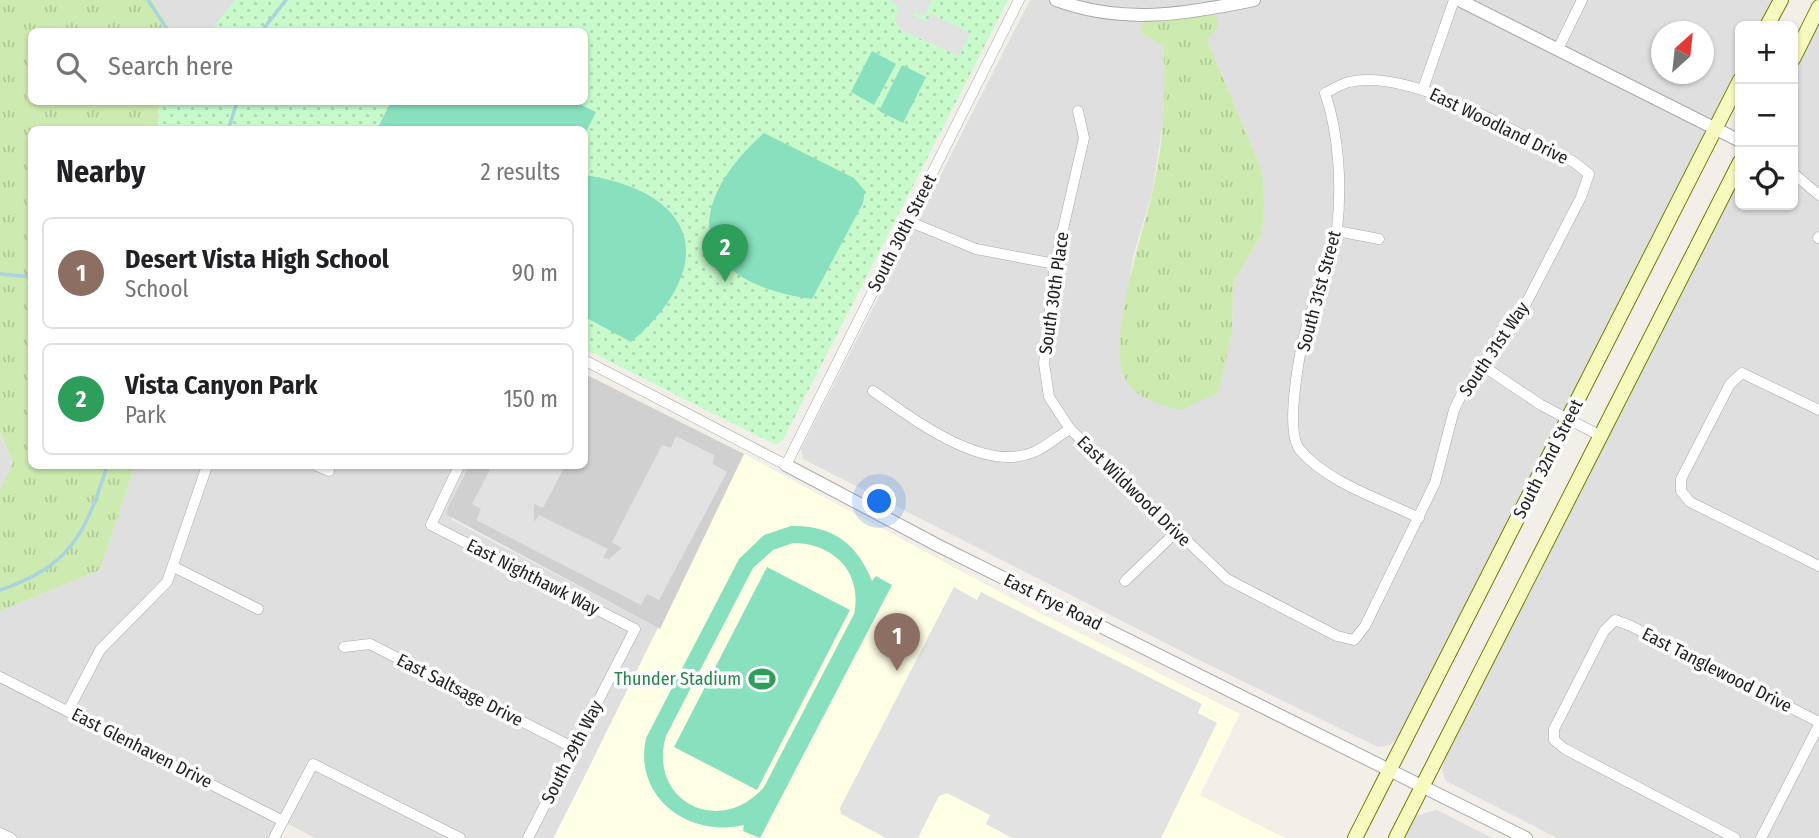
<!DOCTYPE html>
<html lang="en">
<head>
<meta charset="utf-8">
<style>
  :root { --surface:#fff; --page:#f6f6f6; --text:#202124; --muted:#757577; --line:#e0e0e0; --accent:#d40000 }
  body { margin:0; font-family:"Fira Sans Condensed",sans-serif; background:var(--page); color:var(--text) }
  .controls { position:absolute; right:21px; top:21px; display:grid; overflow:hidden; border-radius:10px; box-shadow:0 2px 5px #0004 }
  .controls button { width:63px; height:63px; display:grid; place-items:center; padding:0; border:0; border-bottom:2px solid var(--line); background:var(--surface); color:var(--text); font:35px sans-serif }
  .compass { position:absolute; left:1651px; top:21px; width:63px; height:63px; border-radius:50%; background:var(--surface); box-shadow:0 2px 5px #0004; rotate:27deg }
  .you { position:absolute; left:880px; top:502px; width:24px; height:24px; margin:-18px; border:5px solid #fff; border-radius:50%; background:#1a73e8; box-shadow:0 0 0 10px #1a73e833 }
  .badge { display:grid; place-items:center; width:46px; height:46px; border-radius:50%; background:var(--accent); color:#fff; font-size:23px; font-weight:700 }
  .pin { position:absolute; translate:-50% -58px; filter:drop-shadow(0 2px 4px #0008) }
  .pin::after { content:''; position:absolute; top:37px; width:24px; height:21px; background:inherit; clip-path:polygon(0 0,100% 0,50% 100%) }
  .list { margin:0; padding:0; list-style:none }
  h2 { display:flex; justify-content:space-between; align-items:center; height:91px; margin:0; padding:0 28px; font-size:30px }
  h2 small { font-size:23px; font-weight:400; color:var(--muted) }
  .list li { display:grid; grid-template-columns:46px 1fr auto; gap:21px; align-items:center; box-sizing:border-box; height:112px; margin:0 14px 14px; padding:0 14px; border:2px solid var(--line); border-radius:10px }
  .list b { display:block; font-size:26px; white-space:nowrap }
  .list p { margin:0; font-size:23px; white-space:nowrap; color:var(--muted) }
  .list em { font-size:23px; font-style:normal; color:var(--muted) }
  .icon { flex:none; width:38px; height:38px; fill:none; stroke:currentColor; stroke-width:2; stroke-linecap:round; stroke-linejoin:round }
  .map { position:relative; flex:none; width:1819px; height:838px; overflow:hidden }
  .search { position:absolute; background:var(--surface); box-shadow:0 2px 5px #0004; left:28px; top:28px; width:560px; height:77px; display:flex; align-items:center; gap:18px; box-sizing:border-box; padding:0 24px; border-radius:10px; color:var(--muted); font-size:26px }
  .panel { position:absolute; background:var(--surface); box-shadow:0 2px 5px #0004; left:28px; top:126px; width:560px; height:343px; border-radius:10px }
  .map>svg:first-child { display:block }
</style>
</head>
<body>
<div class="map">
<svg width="1819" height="838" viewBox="0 0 1819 838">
  <defs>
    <pattern id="grass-tufts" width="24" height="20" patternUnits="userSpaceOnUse" patternTransform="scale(1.75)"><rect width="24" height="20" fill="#cdebb0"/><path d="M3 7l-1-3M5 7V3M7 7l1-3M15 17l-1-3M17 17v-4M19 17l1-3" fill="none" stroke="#b0c997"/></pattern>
    <pattern id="park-dots" width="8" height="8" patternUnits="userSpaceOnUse" patternTransform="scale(1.75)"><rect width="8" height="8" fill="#c8facc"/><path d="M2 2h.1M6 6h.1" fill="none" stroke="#acd6af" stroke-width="1.8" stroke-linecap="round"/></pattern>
  </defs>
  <rect width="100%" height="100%" fill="#f2efe9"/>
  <g fill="#e0dfdf" fill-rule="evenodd">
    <path d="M152,0H235L211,32L172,31Z"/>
    <path d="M1030,0H1773L1759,26H1740V64L1398,737L1390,745L1378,747L1195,658L803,459L801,449ZM1661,32H1703V74H1661ZM1141,33L1207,40L1262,170V234L1233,282L1232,332L1119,351L1133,257L1152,193L1167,97L1163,46Z"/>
    <path d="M1819,21V838H1557L1446,781L1442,770L1444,758L1740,175V205H1793V72Z"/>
    <path d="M0,433L13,463L0,489Z"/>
    <path d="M135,466H469L447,509L452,520L660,629L553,838H315L283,821L274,838H0V611L100,570Z"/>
    <path d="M1437,810L1492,838H1403L1414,816Z"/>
  </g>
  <path fill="#ffffe5" d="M744,454L1024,605L1240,714L1200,795L1285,838H554Z"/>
  <path fill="#d0d0d0" d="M585,374L744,454L660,629L447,515V509L469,466H584Z"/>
  <g fill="url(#grass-tufts)">
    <path d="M0,0H152L172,31L32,32V102H159L158,129L32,130V466H135L100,570L0,611V489L13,463L0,432Z"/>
    <path d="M1215,8L1218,27L1207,40L1262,170L1264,203L1262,234L1233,282L1232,332L1219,392L1181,410C1157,404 1131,398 1122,371C1110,332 1142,235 1152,194C1163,145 1167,96 1163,46L1141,33L1144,16Z"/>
  </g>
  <path fill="url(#park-dots)" d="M235,0H1008L783,440L776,445L585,349L584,130H158L159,102H584V32L211,31Z"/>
  <g fill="#88e0be" fill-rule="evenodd">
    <path d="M872,51L896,64L874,105L851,92Z"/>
    <path d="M902,65L926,77L903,123L879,111Z"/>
    <path d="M391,102H575L596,112L585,134L584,130L377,129Z"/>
    <path d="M764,133L854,178L865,191L863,203L812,299C694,283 677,211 764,133Z"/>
    <path d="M585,175C701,193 718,267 631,342L585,317Z"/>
    <path d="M791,526C832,525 857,543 872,581L876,576L892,585L760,838L743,831L744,825C689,838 633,798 646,738L739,559L764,535ZM793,543C833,543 863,572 854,614L764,787C720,838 647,801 666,736L753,568L773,550Z"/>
    <path d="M767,567L850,610L757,790L674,747Z"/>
  </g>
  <g fill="#e2e2e2">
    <path d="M891,0H932L924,16L915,12L913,16L926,22L931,14L970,33L959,56L901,30L895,20L899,8Z"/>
    <path d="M676,436L714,455L713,464L727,472L659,600L647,594L641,605L476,520L481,509L472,504L492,466H565L543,508L534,504V522L539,515L608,549L603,558L609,559L622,548L612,542L662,445L671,448Z"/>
    <path d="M954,587L977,600L981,592L1202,704L1198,713L1217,723L1161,838H1012L986,824L990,815L947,793L939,796L918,838H886L841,814L840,808Z"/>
  </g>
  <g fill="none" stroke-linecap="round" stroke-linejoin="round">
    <g stroke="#aad3df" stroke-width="3.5">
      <path d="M148,0L169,32"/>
      <path d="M261,32L286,0"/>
      <path d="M228,130L237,102"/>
      <path d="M0,274L32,277"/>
      <path d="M0,590C70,567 86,533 107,466"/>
    </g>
    <g stroke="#a9a9a9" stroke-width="11">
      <g id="minor">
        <path d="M1558,49L1582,0"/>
        <path d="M1423,89L1454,0"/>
        <path d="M1078,111L1084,138L1055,264L1044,363L1049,397L1070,429L1227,579L1337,636L1354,640L1365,626L1435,483L1454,410L1463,391L1519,317L1581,197L1589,174L1574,162C1517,134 1413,68 1349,82C1341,84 1332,90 1325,93C1339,134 1342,186 1337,229C1333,263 1317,293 1307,325C1300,349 1284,431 1300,450C1328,483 1381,499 1419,518"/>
        <path d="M1793,173L1819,195"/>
        <path d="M908,221L976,249L1055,264"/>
        <path d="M1337,231L1379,239"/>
        <path d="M1818,238L1819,237"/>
        <path d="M584,360L786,465L1019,0"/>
        <path d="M1483,366L1541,405L1601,436"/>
        <path d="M873,391C912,418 983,474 1034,452C1046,447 1058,436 1070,429"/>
        <path d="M1819,410L1742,373L1730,384L1681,479V491L1690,502L1819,566"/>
        <path d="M317,466L329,471"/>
        <path d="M459,466L431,525L635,629L528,838"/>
        <path d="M174,567L258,609"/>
        <path d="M1125,581L1175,533"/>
        <path d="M344,647L370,644L574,748"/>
        <path d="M0,677L283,821"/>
        <path d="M68,711L100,650L167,582L207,466"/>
        <path d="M0,833L11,838"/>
        <path d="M274,838L313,764L460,838"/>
        <path d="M1735,838L1565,749L1554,740V729L1604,631L1615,620L1631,626L1819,722"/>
        <path d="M1761,838L1819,725"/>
      </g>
    </g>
    <g stroke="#a9a9a9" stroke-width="14">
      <g id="tertiary">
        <path d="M1056,0C1123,25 1186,14 1254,0"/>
        <path d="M1459,0L1740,141"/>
        <path d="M786,465L939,546L1526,838"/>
      </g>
    </g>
    <g stroke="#707d05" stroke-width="16">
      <g id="secondary">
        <path d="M1767,26L1781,0"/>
        <path d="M1793,59L1819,7"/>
        <path d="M1355,838L1740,80"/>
        <path d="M1396,838L1740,162"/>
      </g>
    </g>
    <use href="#minor" stroke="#fff" stroke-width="10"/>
    <use href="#tertiary" stroke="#fff" stroke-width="12"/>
    <use href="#secondary" stroke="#f7fabf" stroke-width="14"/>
  </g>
  <defs>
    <g id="stadium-bare" transform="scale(2.1)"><path d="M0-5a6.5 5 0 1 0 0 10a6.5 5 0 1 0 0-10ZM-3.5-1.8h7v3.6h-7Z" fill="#2e9e5b" stroke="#fff" stroke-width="2.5" paint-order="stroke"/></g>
  </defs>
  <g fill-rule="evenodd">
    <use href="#stadium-bare" x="762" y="679"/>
  </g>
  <g text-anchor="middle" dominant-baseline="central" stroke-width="7" stroke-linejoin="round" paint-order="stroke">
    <g font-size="18" fill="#222" stroke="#fff">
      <text transform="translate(1499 126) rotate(26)">East Woodland Drive</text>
      <text transform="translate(902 233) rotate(-63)">South 30th Street</text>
      <text transform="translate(1319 291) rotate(-75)">South 31st Street</text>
      <text transform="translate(1054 293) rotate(-82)">South 30th Place</text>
      <text transform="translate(1494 349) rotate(-56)">South 31st Way</text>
      <text transform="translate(1548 459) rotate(-63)">South 32nd Street</text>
      <text transform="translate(1134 491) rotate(44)">East Wildwood Drive</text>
      <text transform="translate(533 577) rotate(27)">East Nighthawk Way</text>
      <text transform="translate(1053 602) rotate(26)">East Frye Road</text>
      <text transform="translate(1717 670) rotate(27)">East Tanglewood Drive</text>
      <text transform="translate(460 690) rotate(27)">East Saltsage Drive</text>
      <text transform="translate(142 748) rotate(27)">East Glenhaven Drive</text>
      <text transform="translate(572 752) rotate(-63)">South 29th Way</text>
    </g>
    <g font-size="18" fill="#27864d" stroke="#fff" text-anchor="end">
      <text x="741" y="679">Thunder Stadium</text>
    </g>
  </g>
</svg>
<div class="controls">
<button>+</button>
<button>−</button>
<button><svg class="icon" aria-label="locate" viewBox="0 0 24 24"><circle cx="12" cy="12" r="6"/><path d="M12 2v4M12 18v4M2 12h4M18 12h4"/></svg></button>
</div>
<svg class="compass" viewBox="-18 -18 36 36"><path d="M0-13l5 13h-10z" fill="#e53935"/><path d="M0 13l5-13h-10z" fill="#757577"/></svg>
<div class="you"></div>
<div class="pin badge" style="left:897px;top:671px;background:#8d6e63">1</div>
<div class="pin badge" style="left:725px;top:282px;background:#2e9e5b">2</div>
<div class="search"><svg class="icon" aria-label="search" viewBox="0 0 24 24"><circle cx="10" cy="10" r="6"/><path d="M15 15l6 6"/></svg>Search here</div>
<section class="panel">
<h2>Nearby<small>2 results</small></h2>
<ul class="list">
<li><span class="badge" style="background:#8d6e63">1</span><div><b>Desert Vista High School</b><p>School</p></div><em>90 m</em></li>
<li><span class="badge" style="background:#2e9e5b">2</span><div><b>Vista Canyon Park</b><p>Park</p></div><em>150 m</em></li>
</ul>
</section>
</div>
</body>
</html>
